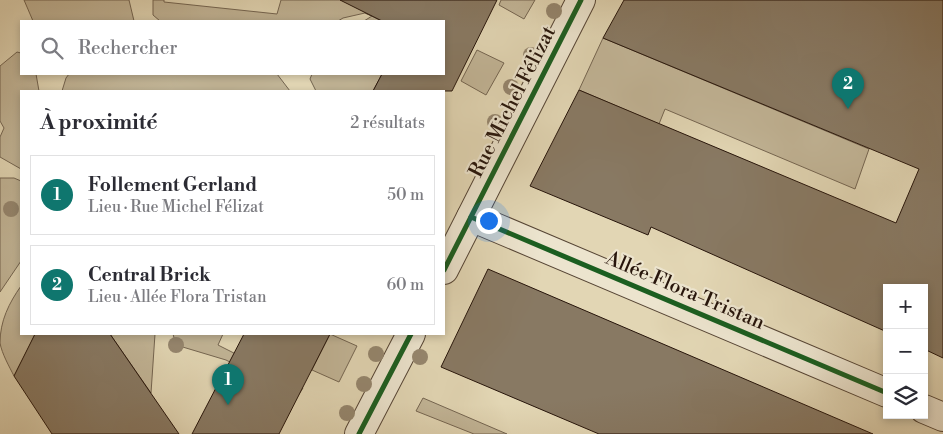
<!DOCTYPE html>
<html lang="fr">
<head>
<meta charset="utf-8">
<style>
  :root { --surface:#fff; --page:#f7f7f7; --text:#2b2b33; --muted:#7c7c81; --line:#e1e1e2; --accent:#0f766e }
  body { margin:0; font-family:"Libre Bodoni",serif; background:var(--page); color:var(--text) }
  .controls { position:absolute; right:15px; bottom:15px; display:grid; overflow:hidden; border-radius:0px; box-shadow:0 2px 8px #0003 }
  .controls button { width:45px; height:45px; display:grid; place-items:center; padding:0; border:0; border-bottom:1px solid var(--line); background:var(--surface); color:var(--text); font:25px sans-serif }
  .you { position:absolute; left:488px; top:220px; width:18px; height:18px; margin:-12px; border:4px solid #fff; border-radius:50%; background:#1a73e8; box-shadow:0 0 0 8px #1a73e833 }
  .badge { display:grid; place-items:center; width:32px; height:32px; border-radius:50%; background:var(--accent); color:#fff; font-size:16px; font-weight:700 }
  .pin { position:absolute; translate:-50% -41px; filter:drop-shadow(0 1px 2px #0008) }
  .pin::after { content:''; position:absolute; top:26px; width:18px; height:15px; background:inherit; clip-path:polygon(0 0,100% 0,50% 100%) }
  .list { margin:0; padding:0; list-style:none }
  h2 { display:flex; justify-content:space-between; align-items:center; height:65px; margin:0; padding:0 20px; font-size:21px }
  h2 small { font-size:16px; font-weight:400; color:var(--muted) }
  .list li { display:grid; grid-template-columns:32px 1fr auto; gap:15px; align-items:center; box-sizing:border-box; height:80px; margin:0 10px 10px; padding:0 10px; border:1px solid var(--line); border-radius:0px }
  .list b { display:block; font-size:19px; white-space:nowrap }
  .list p { margin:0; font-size:16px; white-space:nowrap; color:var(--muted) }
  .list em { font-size:16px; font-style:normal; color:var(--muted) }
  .icon { flex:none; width:28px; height:28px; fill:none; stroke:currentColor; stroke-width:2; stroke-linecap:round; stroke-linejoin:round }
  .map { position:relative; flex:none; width:943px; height:434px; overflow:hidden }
  .search { position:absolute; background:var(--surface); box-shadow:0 2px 8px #0003; left:20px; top:20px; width:425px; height:55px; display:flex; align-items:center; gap:12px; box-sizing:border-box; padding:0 18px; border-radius:0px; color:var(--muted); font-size:19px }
  .panel { position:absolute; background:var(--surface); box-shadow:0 2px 8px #0003; left:20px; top:90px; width:425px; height:245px; border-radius:0px }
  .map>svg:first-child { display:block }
</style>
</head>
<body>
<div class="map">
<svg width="943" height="434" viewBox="0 0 943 434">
  <rect width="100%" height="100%" fill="#e2d6b4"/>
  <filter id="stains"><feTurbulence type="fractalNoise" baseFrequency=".004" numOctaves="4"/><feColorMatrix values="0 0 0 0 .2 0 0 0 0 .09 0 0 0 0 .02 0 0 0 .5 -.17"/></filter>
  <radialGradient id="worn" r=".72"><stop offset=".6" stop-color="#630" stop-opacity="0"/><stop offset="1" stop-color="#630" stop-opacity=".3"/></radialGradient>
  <g fill="#c2b597" stroke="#746551">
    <path d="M24,0H129L134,21H33Z"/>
    <path d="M153,0H164V2L277,14L281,0H366L365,13L382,21H364L372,16L365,13L343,18L338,21H160L153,15Z"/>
    <path d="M501,0H535L524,19L499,5Z"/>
    <path d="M603,38L869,149L855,189L665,109L659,124L579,90Z"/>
    <path d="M477,50L504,63L486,95L461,81Z"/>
    <path d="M17,52L21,53V74H36L39,91H21V169L0,157V137L4,128L0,121V66Z"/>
    <path d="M69,74H277L290,91H62L66,78Z"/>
    <path d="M312,74H382L373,91H316L310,79Z"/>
    <path d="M0,178H14L21,181V261L0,292Z"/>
    <path d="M21,286V334H42L38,337L35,335L14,376C9,366 2,354 0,343C0,321 9,303 21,286Z"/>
    <path d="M110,334H155L151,393Z"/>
    <path d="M173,334H223L218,345L303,388L297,397L226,360L176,345Z"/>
    <path d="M330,334L357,346L339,382L312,370Z"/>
    <path d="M423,398L507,434H474L416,411Z"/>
  </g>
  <g fill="#887963" stroke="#27150b">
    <path d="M340,0H497L452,91H373L382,74H444V21H382Z"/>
    <path d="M624,0H943V358L924,349V288H887V332L651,227L648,235L530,186L579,90L896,223L919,169L603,38Z"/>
    <path d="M488,269L873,434H599L441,367Z"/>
    <path d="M35,334H110L179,434H52L14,376Z"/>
    <path d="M244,334H330L279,434H192Z"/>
  </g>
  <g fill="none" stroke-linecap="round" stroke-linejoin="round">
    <g stroke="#564535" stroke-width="30">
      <g id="minor">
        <path d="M471,217L887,393"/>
        <path d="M444,270L581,0"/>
        <path d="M924,409L943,417"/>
        <path d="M359,434L411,334"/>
      </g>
    </g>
    <use href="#minor" stroke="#ece4ce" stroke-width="28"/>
    <g stroke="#ece4ce" stroke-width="8">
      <g id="cycleway">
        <path d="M471,217L887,393"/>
        <path d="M444,270L581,0"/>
        <path d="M359,434L411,334"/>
      </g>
    </g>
    <use href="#cycleway" stroke="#1b5e20" stroke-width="5"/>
  </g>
  <g fill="#95866e">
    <circle cx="554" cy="11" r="8"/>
    <circle cx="531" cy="55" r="8"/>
    <circle cx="511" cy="87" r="8"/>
    <circle cx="495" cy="122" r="8"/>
    <circle cx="11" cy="209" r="8"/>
    <circle cx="176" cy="345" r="8"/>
    <circle cx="376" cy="354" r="8"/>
    <circle cx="420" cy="357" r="8"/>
    <circle cx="364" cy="384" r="8"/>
    <circle cx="347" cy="413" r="8"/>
  </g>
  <g text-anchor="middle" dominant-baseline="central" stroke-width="4.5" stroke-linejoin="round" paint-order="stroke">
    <g font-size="20" fill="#27150b" stroke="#ece4ce">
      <text transform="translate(513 102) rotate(-63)">Rue Michel Félizat</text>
      <text transform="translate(685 291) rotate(23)">Allée Flora Tristan</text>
    </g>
  </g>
  <rect width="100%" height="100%" filter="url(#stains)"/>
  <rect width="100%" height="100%" fill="url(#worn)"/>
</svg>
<div class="controls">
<button>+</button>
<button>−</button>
<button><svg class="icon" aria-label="layers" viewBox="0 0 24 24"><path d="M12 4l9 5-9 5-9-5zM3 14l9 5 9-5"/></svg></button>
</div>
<div class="you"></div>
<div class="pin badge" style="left:228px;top:405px">1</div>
<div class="pin badge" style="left:848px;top:109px">2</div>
<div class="search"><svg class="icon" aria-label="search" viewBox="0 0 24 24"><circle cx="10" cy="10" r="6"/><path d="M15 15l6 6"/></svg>Rechercher</div>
<section class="panel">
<h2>À proximité<small>2 résultats</small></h2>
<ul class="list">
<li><span class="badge">1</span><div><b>Follement Gerland</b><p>Lieu · Rue Michel Félizat</p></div><em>50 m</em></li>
<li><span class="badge">2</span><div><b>Central Brick</b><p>Lieu · Allée Flora Tristan</p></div><em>60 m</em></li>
</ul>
</section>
</div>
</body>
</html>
